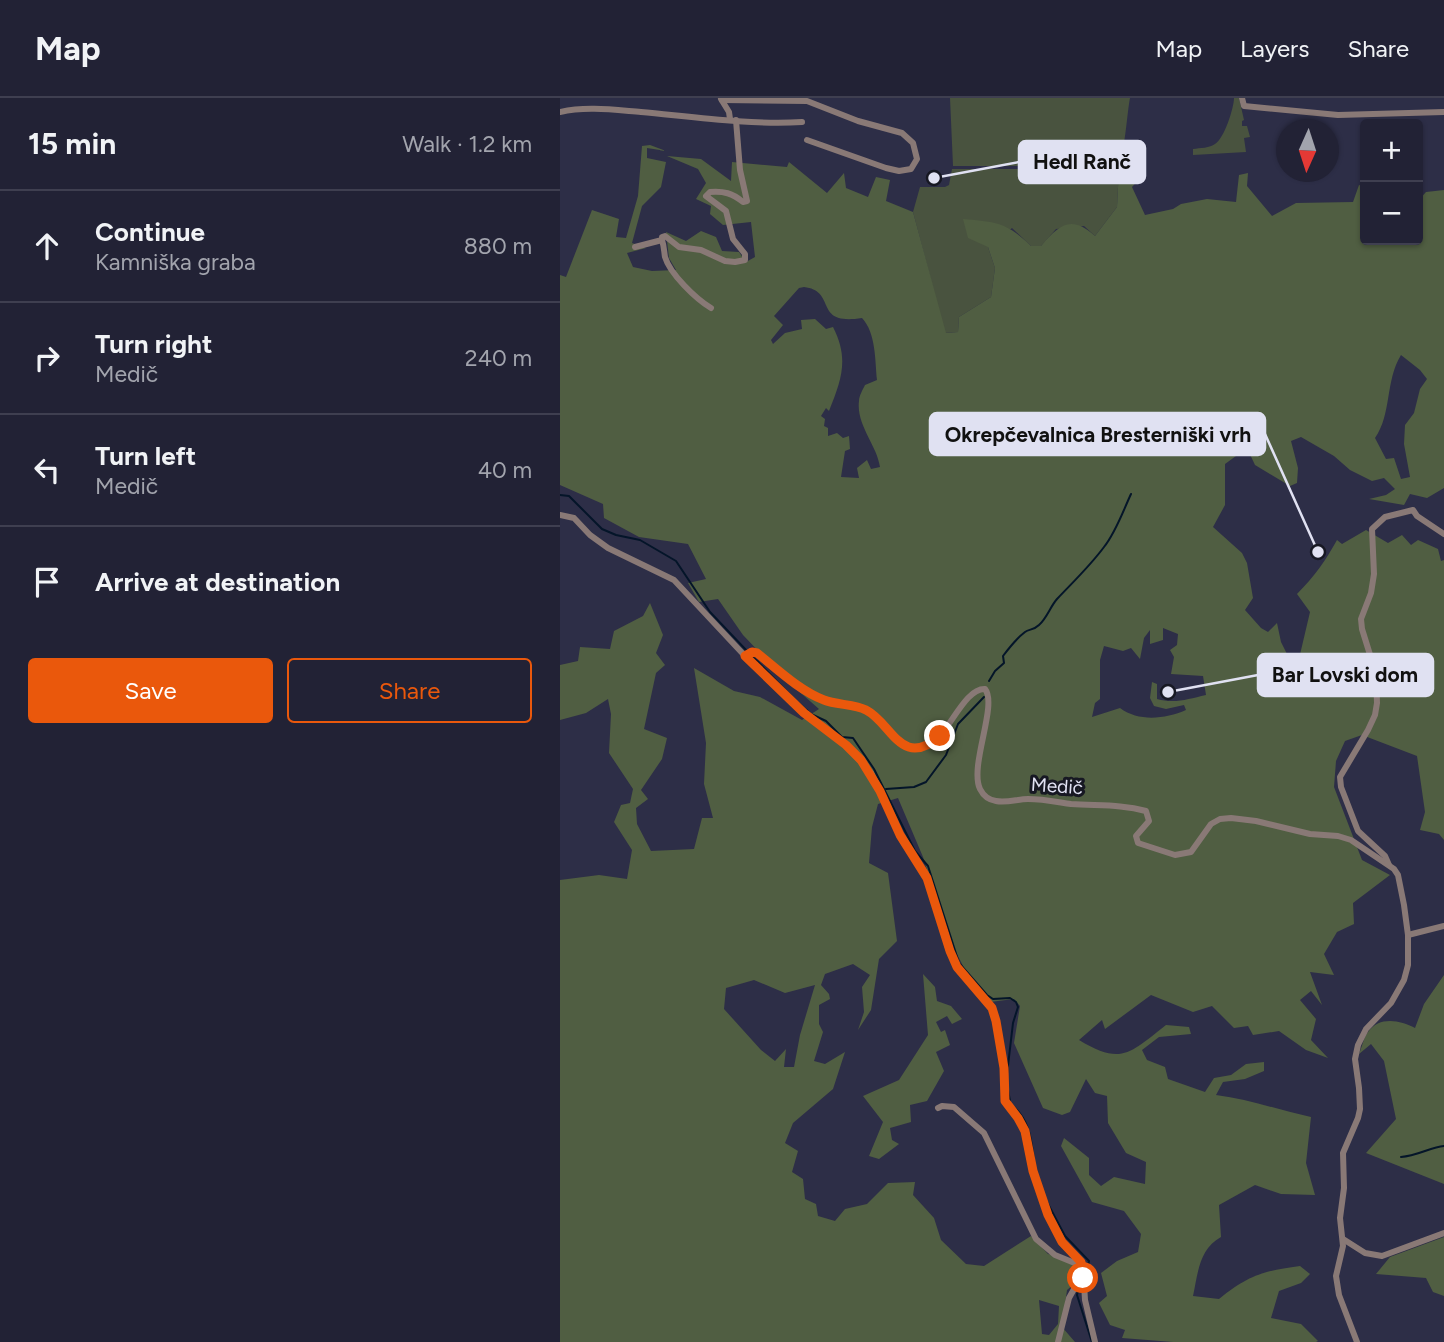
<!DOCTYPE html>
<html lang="en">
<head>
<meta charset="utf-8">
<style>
  :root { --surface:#222235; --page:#2a2a3d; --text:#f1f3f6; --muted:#a2a4ad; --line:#3f3f50; --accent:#ea580c }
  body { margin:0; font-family:Figtree,sans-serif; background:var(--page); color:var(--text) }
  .controls { position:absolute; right:21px; top:21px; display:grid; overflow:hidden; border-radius:7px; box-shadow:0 2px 5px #0004 }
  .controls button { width:63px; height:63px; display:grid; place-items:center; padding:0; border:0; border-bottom:2px solid var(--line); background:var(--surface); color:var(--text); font:35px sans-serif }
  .compass { position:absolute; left:716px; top:21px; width:63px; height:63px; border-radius:50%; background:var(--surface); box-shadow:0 2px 5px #0004; rotate:183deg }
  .stop { position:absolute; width:21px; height:21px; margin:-16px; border:5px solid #ea580c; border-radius:50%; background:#fff }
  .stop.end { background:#ea580c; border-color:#fff; box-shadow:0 2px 7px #0008 }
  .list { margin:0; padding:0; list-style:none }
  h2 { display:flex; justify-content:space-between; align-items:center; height:91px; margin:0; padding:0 28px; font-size:30px }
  h2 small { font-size:23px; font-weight:400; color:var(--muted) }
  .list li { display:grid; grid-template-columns:46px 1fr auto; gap:21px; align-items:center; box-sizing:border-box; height:112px; padding:0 28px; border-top:2px solid var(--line) }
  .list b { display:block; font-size:26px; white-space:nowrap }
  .list p { margin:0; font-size:23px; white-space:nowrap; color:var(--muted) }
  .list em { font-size:23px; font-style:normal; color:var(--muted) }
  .actions { display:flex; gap:14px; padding:21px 28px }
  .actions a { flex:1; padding:16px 0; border:2px solid var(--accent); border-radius:7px; text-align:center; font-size:24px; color:var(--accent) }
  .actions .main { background:var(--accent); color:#fff }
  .icon { flex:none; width:38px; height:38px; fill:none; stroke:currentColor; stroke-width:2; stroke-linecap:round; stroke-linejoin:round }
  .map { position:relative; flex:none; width:884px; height:1244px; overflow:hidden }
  header { display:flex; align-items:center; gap:42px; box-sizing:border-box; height:98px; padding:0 35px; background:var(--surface); border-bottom:2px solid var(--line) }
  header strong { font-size:33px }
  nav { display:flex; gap:38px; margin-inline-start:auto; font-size:24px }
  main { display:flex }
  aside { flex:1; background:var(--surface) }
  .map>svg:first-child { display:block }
</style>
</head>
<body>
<header>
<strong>Map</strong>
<nav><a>Map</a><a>Layers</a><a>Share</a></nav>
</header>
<main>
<aside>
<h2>15 min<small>Walk · 1.2 km</small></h2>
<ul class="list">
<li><svg class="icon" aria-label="ahead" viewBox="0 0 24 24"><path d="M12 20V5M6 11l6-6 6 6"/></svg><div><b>Continue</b><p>Kamniška graba</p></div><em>880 m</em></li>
<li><svg class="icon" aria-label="right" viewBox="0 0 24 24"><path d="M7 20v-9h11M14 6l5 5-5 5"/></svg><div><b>Turn right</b><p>Medič</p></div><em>240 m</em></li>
<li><svg class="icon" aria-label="left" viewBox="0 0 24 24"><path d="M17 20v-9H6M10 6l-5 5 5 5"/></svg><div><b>Turn left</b><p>Medič</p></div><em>40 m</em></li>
<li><svg class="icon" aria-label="arrive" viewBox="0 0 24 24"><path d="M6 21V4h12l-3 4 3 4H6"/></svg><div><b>Arrive at destination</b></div></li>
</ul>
<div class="actions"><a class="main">Save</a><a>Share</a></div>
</aside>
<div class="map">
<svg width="884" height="1244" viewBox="0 0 884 1244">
  <rect width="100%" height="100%" fill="#2d2e47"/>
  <g fill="#49533f">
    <path d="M390,0H570C567,15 565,54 559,63L542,62L463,68H393Z"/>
    <path d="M674,0H679L684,22L682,23V28H687L690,39L684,40L686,54L633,57V51C640,50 650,50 655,46C664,41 674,10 674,0Z"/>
    <path d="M543,65H556L559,70L557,109L535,138L524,128L496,131L481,148H471L452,130L428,149L435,170L431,199L399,219L398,234L385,235L353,114L360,89H385L389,87L392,71H458L465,77H497L503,69Z"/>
  </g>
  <g fill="#505e42" fill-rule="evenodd">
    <path d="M90,47L106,53L87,50V60L106,64L101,89L82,108L72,145L86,150L67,155L73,169L92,173L116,172L109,160L106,134L126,143L141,133L156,139L162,153L179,154L186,164L195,159L191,124L163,127L150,116L151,108L136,101L146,85L138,71L107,58L141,61L171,83L172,64L227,69L229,64L267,95L284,75L286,90L308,99L316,79L330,82L326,103L353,114L386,235L398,234L399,219L431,199L435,170L428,149L408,140L403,121C437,124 446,124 471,148H481C500,126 511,117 535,138L557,109L559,70L562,68L559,63L569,59L583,77L572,89L585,117L613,111L621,106L647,101L676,104L679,77L688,75L687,88L712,118L736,105L793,104L799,87L805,89V142H858V103L866,94L884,92V390L867,400L850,396L844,407L809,401L826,397L835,391L824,380L812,383L790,372L774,358L741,339L731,343L738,370L737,385L730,388L695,367L687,350L665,366V407L653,429L682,455L687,465L693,500L685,512L701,530L708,534L717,525L721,544L731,564L738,565L750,514L737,496C754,479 766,462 777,442L782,446L806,432L828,445L842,437L851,447L858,442L878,451L881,463L884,462V742L879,736L860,732L865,714L857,658L802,637L785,643L776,663L774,689L802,762L830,777L793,805L794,826L777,834L764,856L774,877L750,874L762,907L751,893L740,902L756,921L751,942L768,960L746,952L719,933L693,937L688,928L674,930L652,908L633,914L591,897L545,931L542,922L519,942C562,968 570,955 606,927L629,929L631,936L599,939L582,952L587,962L605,969L608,981L645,994L654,980L671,977L686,966L704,964V973L685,981L663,984L656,997C688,1001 719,1012 751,1019L746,1065L755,1097L721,1096L695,1087L659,1107L661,1139C639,1151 638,1175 633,1198L659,1201C689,1177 703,1173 740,1168L750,1176L741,1185L719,1193L711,1220L741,1226L758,1243L756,1244H613L562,1240L565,1232L550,1227L539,1205L547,1198L541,1175L557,1163L578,1154L581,1136L564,1113L532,1104L501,1048L504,1040L529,1060V1077L541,1088L554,1079L585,1086L586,1064L566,1055L548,1025L547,998L535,995L526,981L510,1014L502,1017L483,1010L454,945L460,908L454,901L430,904L404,870L390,842L363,759L338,700L318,706L312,729L309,765L328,775L337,843L319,861L311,912L298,932L304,914L302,889L310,877L293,866L265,876L261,887L269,896L270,901L259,907V926L263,934L254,963L265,966L285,954L273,991L233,1025L225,1045L238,1053L232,1074L243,1081L245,1101L256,1106L258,1118L275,1123L285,1111L307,1106L328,1085L355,1084L353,1097L374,1120L381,1142L406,1166L424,1168L471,1138L488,1156L508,1160L519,1170V1182L507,1192L502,1229L515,1244H0V782L39,777L67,781L72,752L54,724L61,707L70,705L73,691L49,655L51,616L48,601L26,615L0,622V567L18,563L20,549L50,551L54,533L83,518L90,505L103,537L96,555L105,567L96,575L84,631L107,640L102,661L81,692L88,701L76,710L77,726L91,753L134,751L142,720H153L144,686L146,645L134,570L174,593L200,599L242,622L259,611L226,582L183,537L158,501L139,504L128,485L146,481L128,446L79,439L44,420L43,406L0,387V177L6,179L32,112L59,121L56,139L66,140L78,98L82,48ZM244,189C278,193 252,228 302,220C316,235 315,262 317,282L305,287C303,291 299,298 299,303C296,327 317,347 320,369L311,371L307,362L297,370L299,380L281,379L285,353L290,351L289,338L283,340L277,335L268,338V330L264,328L265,321L261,318L266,310L269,313C282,281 289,260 273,229L266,231L255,221L241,222L242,231L225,235L213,246L211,242L223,227L214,218L239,190ZM841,257L860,272L867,281L860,291L854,315L845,327L844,346L850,379L841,381L834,360L826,361L815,340C832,316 825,283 841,257ZM603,530L618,536L617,547L610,552L614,559L611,576L643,578L646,597C628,601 615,606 597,601V586L592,584L590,600L594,608L606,611L624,607L626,612C605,621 579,624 560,610L532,619L535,605L540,601V562L544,548L563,553L571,550L580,561L584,540L590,532V546L603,542ZM194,882L225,895L255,887L240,937L234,969H224L226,951L215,963L201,952L164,911L166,890ZM479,1202L499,1208L498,1226L489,1237L482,1236Z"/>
    <path d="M363,876L375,889L377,903L391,908L402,921L392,926L387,918L376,924L381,934L385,932L390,947L376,954L384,973L367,1003L350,1007L351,1024L330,1030L332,1042L339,1046L319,1061L309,1058L323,1024L303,998L339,982L368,937Z"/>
    <path d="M884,877V1086L806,1055L836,1021L824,963L811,946L799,956C802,949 804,939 808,934C819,918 840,922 855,930L864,906Z"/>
    <path d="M884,1139V1198L873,1194L866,1180L816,1176L830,1159Z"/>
  </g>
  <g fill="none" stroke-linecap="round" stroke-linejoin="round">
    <g stroke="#041529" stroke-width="2">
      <path d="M0,397L9,398L42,431L56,437L80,442L116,463L150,514L187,553"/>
      <path d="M191,557L235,602L251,616L266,623L282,639L293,640L314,671L355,753L368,768L399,865L427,897L433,901L450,900L456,904L458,909L453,925L447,976"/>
      <path d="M429,583L435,573L444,565L443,558C449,550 457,540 465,534C469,531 474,532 479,527C487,520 490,509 497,501C513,484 530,468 544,449C556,434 563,413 571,396"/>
      <path d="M326,691L354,689L366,684L386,657L398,626L424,599"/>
      <path d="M448,992L450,1003"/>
      <path d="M453,1008C470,1023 471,1041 474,1062"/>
      <path d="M841,1059C857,1058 871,1049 884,1048"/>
      <path d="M487,1104L505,1138L529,1163L526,1178"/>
      <path d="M519,1188L517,1197L532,1244"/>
    </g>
    <g stroke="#897976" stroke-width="6">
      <path d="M682,0L684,8L778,17L884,14"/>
      <path d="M161,1L169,14L170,21"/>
      <path d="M162,2L247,3L298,23L342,35L353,45L357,61L351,71L339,73L326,70L247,42"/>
      <path d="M0,14C26,8 55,12 81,14C134,19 189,27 242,24"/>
      <path d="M102,142C104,148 104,153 105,159C110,176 136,201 151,210"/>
      <path d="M75,149L102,142V139L105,138L119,149L141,152L165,163L175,164L185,162V156L173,141L166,113L146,98L150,94C164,93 172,95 183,104L187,103L180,72L176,22"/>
      <path d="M0,417L14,420L30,437L48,450L114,482L185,558L244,615L286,647L311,675L340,737L367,780L389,853L397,869L432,910L436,923L444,970L445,1003L458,1020L465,1033L473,1073L488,1117L502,1144L523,1169L525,1202L535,1244"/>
      <path d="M185,558L192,554L197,555C217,571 244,597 268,604C279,607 294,606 305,611C326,621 339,663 370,646C389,636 404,590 425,591C438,607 409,668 420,691C423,697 429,702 436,703C447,705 458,701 468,701C483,701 497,704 511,706C537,708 561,706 586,713L589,723L576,738L578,745L615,757L631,754L651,726L660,721L671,720L696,723L750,736L778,738L791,742L834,771L838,777L844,807L848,837V867L844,882L831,905L806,931L798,947L795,961L799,990L800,1011L798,1020L783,1055L784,1090L780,1120L783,1148L776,1178L779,1197L797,1244"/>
      <path d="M829,767L825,758L798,733L781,689L780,679L808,632L815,617L817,605L816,576L802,531L801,521L811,495L814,476L812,431L825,419L853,412L857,418L884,436"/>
      <path d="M848,837L884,828"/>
      <path d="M378,1010L382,1008L394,1009L424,1035L476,1141L495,1157L522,1168"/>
      <path d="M783,1141L805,1155L822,1158L884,1135"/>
      <path d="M498,1244L509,1200L522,1177"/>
    </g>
  </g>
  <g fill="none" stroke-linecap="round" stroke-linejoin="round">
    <path stroke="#ea580c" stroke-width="9" d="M380,638C341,672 332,625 306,612C295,606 276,607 264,602C240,593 217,571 197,555L192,554L185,558L244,615L286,647L301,662L320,693L340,737L367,780L390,853L397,869L432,910L436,923L444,970L445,1003L458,1020L465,1033L473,1073L488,1117L502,1144L521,1164L523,1180"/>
  </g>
  <g text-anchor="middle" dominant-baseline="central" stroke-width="6" stroke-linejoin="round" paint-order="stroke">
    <g font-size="19" fill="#e0e1f2" stroke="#171823">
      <text transform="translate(497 688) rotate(4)">Medič</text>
    </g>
  </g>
  <path fill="none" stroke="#e0e1f2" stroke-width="2.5" d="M374 80L459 64M758 454L705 336M608 594L698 577"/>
  <g fill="#e0e1f2" stroke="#171823" stroke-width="2.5">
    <circle cx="374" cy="80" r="7"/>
    <circle cx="758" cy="454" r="7"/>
    <circle cx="608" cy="594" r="7"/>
  </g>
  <g fill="#e0e1f2" stroke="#e0e1f2" stroke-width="2.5">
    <rect x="459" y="43" width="126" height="42" rx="7"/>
    <rect x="370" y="315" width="335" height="42" rx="7"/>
    <rect x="698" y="556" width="175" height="42" rx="7"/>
  </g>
  <g font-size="21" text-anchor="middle" font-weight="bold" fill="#111">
    <text x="522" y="71">Hedl Ranč</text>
    <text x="538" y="344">Okrepčevalnica Bresterniški vrh</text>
    <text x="785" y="584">Bar Lovski dom</text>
  </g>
</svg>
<div class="controls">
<button>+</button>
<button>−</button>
</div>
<svg class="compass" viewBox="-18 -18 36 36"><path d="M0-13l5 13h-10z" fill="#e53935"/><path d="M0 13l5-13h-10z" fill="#a2a4ad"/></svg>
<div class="stop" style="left:523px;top:1180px"></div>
<div class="stop end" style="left:380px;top:638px"></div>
</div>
</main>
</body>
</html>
